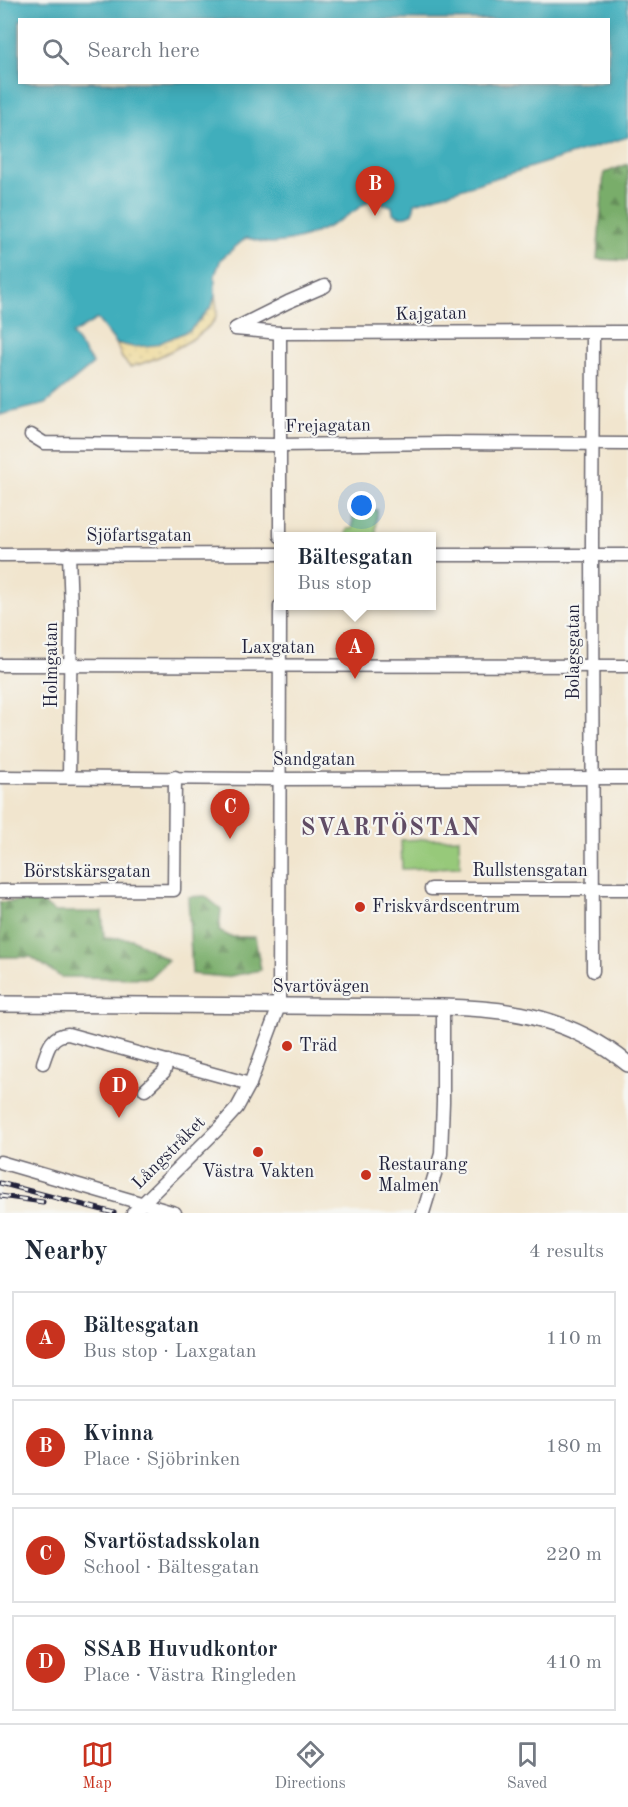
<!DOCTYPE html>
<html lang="en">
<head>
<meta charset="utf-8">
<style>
  :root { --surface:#fff; --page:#f6f6f7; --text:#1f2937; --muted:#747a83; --line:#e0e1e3; --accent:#c8321e }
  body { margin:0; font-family:"Old Standard TT",serif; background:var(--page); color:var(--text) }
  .you { position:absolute; left:362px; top:506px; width:21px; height:21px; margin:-15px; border:4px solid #fff; border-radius:50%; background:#1a73e8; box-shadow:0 0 0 9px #1a73e833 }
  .badge { display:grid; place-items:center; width:39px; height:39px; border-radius:50%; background:var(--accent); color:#fff; font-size:20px; font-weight:700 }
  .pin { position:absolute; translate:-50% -50px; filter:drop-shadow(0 2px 3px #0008) }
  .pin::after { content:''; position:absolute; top:32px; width:21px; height:18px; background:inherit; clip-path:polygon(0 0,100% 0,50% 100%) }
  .popup { position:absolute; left:274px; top:532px; width:162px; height:78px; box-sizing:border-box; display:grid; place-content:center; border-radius:0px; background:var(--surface); filter:drop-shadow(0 2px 4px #0005); font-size:20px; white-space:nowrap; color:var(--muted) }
  .popup b { font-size:22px; color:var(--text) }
  .popup::after { content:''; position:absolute; left:50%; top:100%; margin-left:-12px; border:12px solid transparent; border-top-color:var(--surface) }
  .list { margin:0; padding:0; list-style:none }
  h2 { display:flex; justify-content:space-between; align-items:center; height:78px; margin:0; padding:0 24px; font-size:26px }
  h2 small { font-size:20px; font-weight:400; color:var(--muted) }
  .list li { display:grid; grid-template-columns:39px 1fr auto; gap:18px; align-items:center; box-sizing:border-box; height:96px; margin:0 12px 12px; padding:0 12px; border:2px solid var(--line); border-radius:0px }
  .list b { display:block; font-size:22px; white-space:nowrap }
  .list p { margin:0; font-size:20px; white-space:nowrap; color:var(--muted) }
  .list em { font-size:20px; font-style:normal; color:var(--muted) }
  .icon { flex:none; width:33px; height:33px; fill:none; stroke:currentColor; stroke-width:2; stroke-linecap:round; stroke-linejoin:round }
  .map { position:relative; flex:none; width:628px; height:1213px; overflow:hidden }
  .search { position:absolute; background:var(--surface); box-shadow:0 3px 15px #0003; left:18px; right:18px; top:18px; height:66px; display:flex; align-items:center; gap:15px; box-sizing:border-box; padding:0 21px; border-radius:0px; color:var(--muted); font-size:22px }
  .sheet { height:510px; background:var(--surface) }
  nav { display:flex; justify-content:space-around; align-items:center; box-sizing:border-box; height:84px; border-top:2px solid var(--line); background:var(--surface); font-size:16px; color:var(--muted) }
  nav a { display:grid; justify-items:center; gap:3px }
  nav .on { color:var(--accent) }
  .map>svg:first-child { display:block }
</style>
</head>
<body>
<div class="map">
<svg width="628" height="1213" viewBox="0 0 628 1213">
  <defs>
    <pattern id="forest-firs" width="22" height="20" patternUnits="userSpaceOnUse" patternTransform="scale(1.5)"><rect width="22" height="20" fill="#79ad6a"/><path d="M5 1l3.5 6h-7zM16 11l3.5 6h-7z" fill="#638c58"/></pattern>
    <pattern id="sand-dots" width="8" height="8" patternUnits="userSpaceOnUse" patternTransform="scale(1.5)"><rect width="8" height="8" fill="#eeda9e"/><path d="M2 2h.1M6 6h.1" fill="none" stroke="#ccbb89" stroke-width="1.8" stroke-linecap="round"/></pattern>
  </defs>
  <rect width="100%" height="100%" fill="#f6f6f2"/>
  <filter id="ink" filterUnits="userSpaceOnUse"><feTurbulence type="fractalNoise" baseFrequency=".0167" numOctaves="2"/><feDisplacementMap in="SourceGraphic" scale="12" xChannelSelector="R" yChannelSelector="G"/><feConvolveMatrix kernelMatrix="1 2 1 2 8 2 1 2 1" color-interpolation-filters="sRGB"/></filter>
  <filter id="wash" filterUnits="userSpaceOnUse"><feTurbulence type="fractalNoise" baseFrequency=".008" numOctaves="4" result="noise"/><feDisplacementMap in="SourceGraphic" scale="24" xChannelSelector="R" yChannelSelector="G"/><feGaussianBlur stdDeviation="1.35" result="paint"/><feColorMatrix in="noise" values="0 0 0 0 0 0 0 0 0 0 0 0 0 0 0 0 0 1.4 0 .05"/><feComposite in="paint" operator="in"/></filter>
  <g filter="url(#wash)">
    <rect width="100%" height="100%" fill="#f1e5ce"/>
    <g fill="url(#forest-firs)" stroke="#4e6852" stroke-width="1.5">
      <path d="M628,164V261L597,259L604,173Z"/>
      <path d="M205,896L221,909L219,931L231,937H255L261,970L226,977L192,974L188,897Z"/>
      <path d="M40,901L55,912H102L104,937L132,939L168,960L149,978L61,977L31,957H0V902Z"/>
    </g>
    <path fill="url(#sand-dots)" stroke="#887e6c" stroke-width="1.5" d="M215,296C216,303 219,312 215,319C203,338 152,362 130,367L122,358L116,343L133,347L212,306Z"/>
    <g fill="#97c97a" stroke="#5c765a" stroke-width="1.5">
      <path d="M353,510H377L376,536H346L347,529H353Z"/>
      <path d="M459,838L460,867L402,869L401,840Z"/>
    </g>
    <path fill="#40aebc" stroke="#31687c" stroke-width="1.5" fill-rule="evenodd" d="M0,0H628V137L415,203L413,213C405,217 401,218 393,213L392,206L384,204L374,197C345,219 311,241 274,243C265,244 255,239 246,238L221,259L215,275V296L212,306L190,330L155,345L133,347L116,343L97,319L72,334L93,364L45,404L0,415ZM20,20H608V82H20Z"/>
  </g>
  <g filter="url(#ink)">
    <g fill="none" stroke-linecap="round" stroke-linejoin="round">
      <g stroke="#6a666e" stroke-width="15">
        <g id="minor">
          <path d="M236,328L288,302L325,286"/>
          <path d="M235,329L280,333L628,332"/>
          <path d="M280,333V536"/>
          <path d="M31,435L44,443L279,445L446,443L628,444"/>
          <path d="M69,554L71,610L69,777"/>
          <path d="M0,555L278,554"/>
          <path d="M431,555H628"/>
          <path d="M0,665L628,666"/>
          <path d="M0,777L279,779L628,778"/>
          <path d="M431,889H628"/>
          <path d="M0,891L174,890L175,777"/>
          <path d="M593,971L592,541L593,333"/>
          <path d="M43,1063C48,1048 51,1035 68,1034L250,1084"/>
          <path d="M145,1090L164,1072L168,1061"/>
          <path d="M0,1162L175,1213"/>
          <path d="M133,1213L218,1129L237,1108L250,1084L279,1006L280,606"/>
          <path d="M423,1213L441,1154L443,1102V1007"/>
        </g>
      </g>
      <g stroke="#6a666e" stroke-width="18">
        <path id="major" d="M0,1004L443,1007C512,1008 573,1019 628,1064"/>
      </g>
      <use href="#minor" stroke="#fff" stroke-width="12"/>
      <use href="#major" stroke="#fff" stroke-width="15"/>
      <g stroke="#22223b" stroke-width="5">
        <g id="rail">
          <path d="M0,1183L114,1213"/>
          <path d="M0,1196L43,1202"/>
        </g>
      </g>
      <use href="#rail" stroke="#f6f6f2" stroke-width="3" stroke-dasharray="9" stroke-linecap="butt"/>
    </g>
  </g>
  <g fill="#c8321e" stroke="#f6f6f2" stroke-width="2">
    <circle cx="360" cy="907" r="6"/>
    <circle cx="287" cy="1046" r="6"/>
    <circle cx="258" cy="1152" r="6"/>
    <circle cx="366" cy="1175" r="6"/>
  </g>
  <g text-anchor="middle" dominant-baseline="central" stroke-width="4.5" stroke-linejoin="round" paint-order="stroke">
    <g font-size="18" fill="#22223b" stroke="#f6f6f2">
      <text transform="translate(431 314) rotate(-1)">Kajgatan</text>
      <text transform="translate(328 426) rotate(-1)">Frejagatan</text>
      <text x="139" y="536">Sjöfartsgatan</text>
      <text x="278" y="648">Laxgatan</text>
      <text transform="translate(574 652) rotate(-90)">Bolagsgatan</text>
      <text transform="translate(52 665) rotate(-90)">Holmgatan</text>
      <text x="314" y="760">Sandgatan</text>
      <text x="530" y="871">Rullstensgatan</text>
      <text x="87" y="872">Börstskärsgatan</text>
      <text x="321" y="987">Svartövägen</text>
      <text transform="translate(169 1153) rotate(-45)">Långstråket</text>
    </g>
    <g font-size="18" fill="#22223b" stroke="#f6f6f2" text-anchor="start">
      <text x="372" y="907">Friskvårdscentrum</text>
      <text x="299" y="1046">Träd</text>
      <text x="378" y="1165">Restaurang<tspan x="378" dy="21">Malmen</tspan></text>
      <text x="258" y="1172" text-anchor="middle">Västra Vakten</text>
    </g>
    <g font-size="24" font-weight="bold" letter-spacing="1.5" fill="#604c65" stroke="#f6f6f2">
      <text x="391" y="829">SVARTÖSTAN</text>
    </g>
  </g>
</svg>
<div class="you"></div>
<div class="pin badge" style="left:355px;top:679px">A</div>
<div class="popup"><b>Bältesgatan</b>Bus stop</div>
<div class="pin badge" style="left:375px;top:216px">B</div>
<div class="pin badge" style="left:230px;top:839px">C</div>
<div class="pin badge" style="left:119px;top:1118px">D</div>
<div class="search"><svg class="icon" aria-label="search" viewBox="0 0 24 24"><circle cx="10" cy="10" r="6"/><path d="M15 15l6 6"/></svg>Search here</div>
</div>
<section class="sheet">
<h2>Nearby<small>4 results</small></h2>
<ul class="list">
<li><span class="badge">A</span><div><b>Bältesgatan</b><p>Bus stop · Laxgatan</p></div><em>110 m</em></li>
<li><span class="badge">B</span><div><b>Kvinna</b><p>Place · Sjöbrinken</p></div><em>180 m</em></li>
<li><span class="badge">C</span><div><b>Svartöstadsskolan</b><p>School · Bältesgatan</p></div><em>220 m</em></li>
<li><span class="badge">D</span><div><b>SSAB Huvudkontor</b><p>Place · Västra Ringleden</p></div><em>410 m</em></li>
</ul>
</section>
<nav>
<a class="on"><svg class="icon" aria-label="map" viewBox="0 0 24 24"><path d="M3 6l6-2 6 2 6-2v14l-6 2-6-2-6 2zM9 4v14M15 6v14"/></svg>Map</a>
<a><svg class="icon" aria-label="directions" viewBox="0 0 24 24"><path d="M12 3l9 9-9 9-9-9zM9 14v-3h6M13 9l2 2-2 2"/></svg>Directions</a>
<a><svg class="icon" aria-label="saved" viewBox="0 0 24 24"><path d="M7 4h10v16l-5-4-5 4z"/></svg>Saved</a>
</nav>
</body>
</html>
